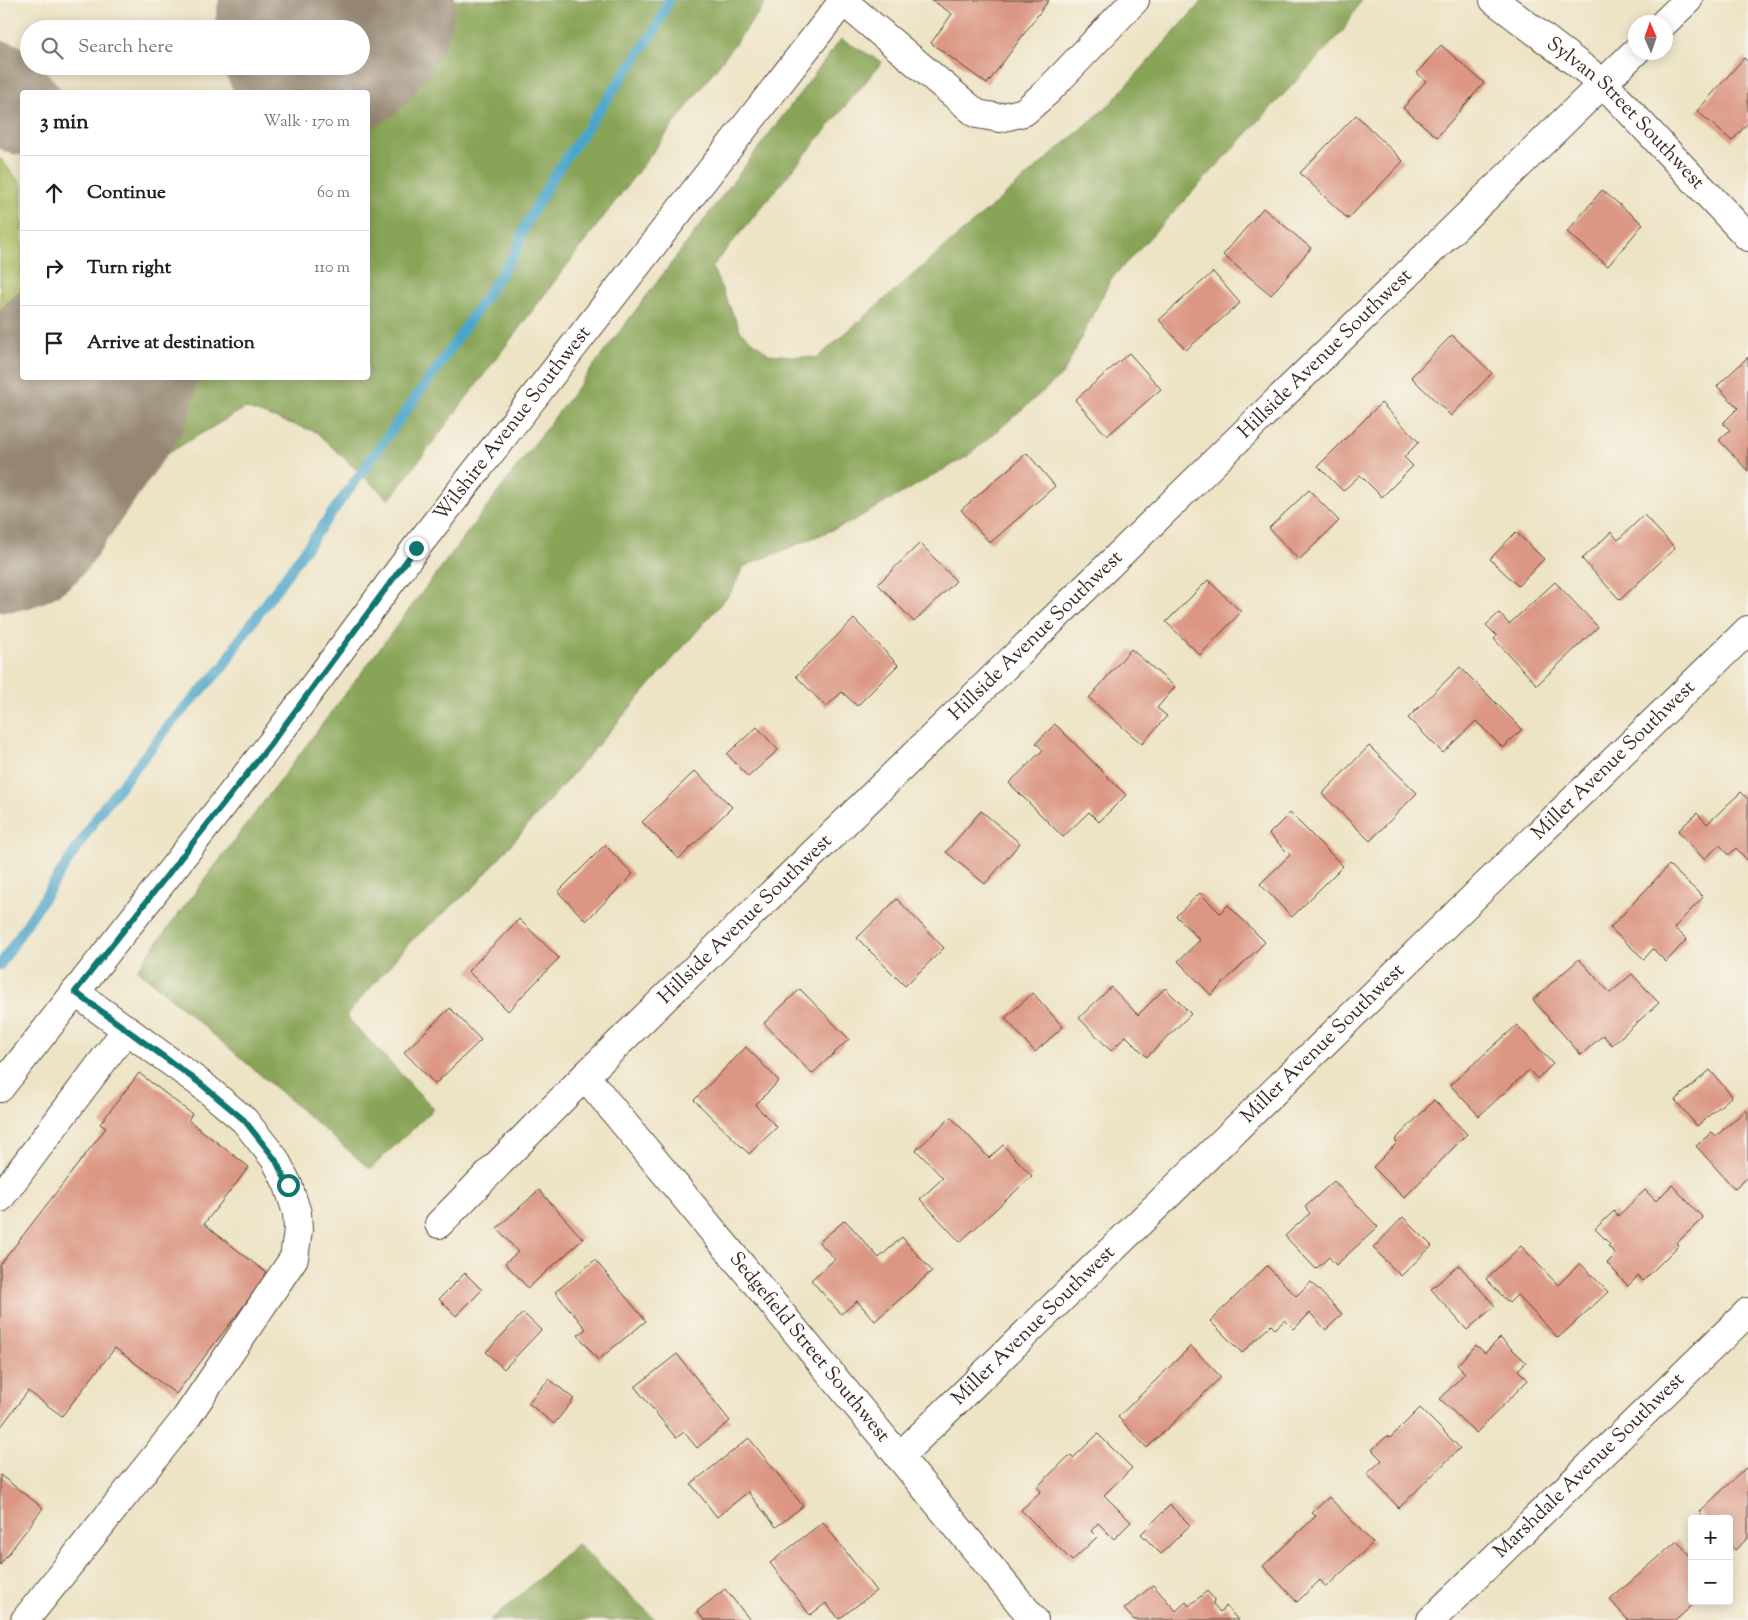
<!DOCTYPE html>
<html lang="en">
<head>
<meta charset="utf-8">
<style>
  :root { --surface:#fff; --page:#f2f2f2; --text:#202124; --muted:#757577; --line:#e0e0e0 }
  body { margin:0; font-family:"Sorts Mill Goudy",serif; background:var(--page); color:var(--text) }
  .controls { position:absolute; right:15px; bottom:15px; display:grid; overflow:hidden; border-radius:5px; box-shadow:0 2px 12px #0003 }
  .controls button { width:45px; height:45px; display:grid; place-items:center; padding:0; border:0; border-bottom:1px solid var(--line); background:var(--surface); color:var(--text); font:25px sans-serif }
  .compass { position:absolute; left:1628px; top:15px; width:45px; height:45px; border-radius:50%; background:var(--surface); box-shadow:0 2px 12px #0003; rotate:358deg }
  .stop { position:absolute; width:15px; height:15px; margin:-11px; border:4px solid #0f766e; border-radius:50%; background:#fff }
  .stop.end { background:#0f766e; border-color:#fff; box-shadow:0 1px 5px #0008 }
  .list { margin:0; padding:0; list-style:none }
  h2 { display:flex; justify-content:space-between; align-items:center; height:65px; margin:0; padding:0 20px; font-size:21px }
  h2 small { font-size:16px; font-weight:400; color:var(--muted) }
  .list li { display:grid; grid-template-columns:32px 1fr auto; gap:15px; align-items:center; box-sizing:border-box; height:75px; padding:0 20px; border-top:1px solid var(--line) }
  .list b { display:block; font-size:19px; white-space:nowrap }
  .list em { font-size:16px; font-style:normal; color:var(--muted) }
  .icon { flex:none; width:28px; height:28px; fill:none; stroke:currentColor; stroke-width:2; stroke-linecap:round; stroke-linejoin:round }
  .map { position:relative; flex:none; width:1748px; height:1620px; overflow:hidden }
  .search { position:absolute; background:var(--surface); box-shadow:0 2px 12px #0003; left:20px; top:20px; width:350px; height:55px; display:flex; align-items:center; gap:12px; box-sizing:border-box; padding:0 18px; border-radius:28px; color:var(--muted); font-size:19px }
  .panel { position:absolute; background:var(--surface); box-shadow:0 2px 12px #0003; left:20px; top:90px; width:350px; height:290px; border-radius:5px }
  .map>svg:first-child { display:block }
</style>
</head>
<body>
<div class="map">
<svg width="1748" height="1620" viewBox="0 0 1748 1620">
  <rect width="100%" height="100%" fill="#f7f3e8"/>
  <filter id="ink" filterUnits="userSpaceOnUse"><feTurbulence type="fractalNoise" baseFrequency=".02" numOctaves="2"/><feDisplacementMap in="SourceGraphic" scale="10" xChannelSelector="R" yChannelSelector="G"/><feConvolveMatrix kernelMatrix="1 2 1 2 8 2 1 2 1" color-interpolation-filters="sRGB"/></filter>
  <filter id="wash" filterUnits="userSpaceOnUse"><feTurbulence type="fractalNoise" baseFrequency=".0096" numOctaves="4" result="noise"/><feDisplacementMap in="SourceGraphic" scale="20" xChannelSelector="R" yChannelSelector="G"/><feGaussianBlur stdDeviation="1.12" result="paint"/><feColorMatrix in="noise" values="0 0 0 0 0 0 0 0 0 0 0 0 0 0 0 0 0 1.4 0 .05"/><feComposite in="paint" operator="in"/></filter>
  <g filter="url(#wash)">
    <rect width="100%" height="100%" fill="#ede3c5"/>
    <path fill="#abbd61" stroke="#737440" d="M0,158L22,185V329L0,362Z"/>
    <g fill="#88a457" stroke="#62673a">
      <path d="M431,0H768L389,500L316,432L245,408L119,482L53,549L130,416L162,378H368V94Z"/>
      <path d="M1203,0H1361L1343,31L1111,279L1063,374L968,456L849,523L743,567L732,591L474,887L411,941L346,1016L434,1109L370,1169L137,969L841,39L882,62L712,267L741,332L769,354L817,358L1111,103Z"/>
      <path d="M577,1544L656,1620H490L507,1607Z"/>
    </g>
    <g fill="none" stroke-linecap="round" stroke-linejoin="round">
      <path stroke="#4ca5c9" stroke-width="10" d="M0,965L103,808L172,722L224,666L238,642L443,360L517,250L525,226L553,177L655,30L669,0"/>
      <path stroke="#948672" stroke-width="88" d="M0,85L22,111"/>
      <g stroke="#948672" stroke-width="220">
        <path d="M325,29L345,0"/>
        <path d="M0,502L86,378"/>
      </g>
    </g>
    <g id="blocks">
      <g fill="#dc9784">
        <path d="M932,0H1049L987,84L931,43L952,14Z"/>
        <path d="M1441,45L1484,83L1437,137L1403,108L1426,81L1417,73Z"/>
        <path d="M1744,58L1748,62V123L1732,141L1697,111Z"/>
        <path d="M1356,115L1403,161L1348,219L1300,173Z"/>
        <path d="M1602,190L1643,224L1608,266L1567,232Z"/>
        <path d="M1263,208L1311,248L1271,295L1223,255Z"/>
        <path d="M1213,272L1240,303L1186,350L1159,320Z"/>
        <path d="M1452,335L1492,373L1451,416L1411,377Z"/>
        <path d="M1129,353L1161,389L1107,436L1075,400Z"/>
        <path d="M1748,357V471L1719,440L1730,430L1723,423L1738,408L1717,386Z"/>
        <path d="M1381,403L1419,442L1404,457L1413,466L1382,497L1360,475L1343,491L1318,466Z"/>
        <path d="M1027,453L1055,486L990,543L961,510Z"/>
        <path d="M1309,490L1339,521L1299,560L1269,528Z"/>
        <path d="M1644,515L1675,548L1620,600L1582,559L1611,532L1618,540Z"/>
        <path d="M1516,532L1544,559L1518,586L1490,559Z"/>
        <path d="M920,543L956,581L914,622L878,584Z"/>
        <path d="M1208,580L1241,612L1200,655L1166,622Z"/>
        <path d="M1555,582L1598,627L1537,685L1494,639L1497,636L1486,625L1499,613L1509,624Z"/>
        <path d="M854,619L898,665L857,706L842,692L826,707L796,676Z"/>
        <path d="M1131,649L1175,687L1157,708L1167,716L1142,744L1089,698Z"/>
        <path d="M1460,667L1522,729L1503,748L1476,721L1443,753L1408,718Z"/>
        <path d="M1055,724L1126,795L1099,822L1089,812L1063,837L1009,783L1043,750L1036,743Z"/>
        <path d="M757,727L778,750L748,777L727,754Z"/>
        <path d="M1369,746L1417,793L1370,841L1322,794Z"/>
        <path d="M695,771L732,807L679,859L642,822Z"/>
        <path d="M1741,792L1748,799V861L1736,848L1729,855L1720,845L1704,859L1678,831L1697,813L1707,824Z"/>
        <path d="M981,811L1020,843L985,884L946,852Z"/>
        <path d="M1290,813L1343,866L1292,917L1260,884L1290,855L1269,834Z"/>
        <path d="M605,845L633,874L586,921L558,892Z"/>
        <path d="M1669,865L1703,897L1674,928L1687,939L1666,962L1653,949L1644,959L1610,928Z"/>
        <path d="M1200,893L1220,913L1228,905L1265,942L1211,995L1178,961L1200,940L1176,916Z"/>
        <path d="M897,899L944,948L905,986L857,938Z"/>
        <path d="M519,919L559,958L508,1011L468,971Z"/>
        <path d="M1579,959L1610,993L1632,974L1659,1003L1612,1045L1603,1035L1581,1055L1533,1000Z"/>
        <path d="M1111,987L1138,1015L1165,988L1191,1014L1147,1057L1126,1036L1111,1051L1079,1018Z"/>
        <path d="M800,989L849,1039L812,1074L764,1023Z"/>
        <path d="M1033,993L1063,1027L1035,1052L1005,1018Z"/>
        <path d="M450,1008L481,1040L435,1084L404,1052Z"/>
        <path d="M1517,1025L1553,1064L1537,1079L1529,1070L1479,1116L1450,1085Z"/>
        <path d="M746,1047L779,1081L755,1105L777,1127L749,1154L694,1100Z"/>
        <path d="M1710,1070L1732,1096L1697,1126L1675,1100Z"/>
        <path d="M139,1073L192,1114L188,1120L249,1167L204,1224L268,1274L176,1394L115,1348L62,1416L28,1391L0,1428V1265L106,1128L100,1124Z"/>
        <path d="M1434,1100L1467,1134L1404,1198L1373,1167L1397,1143L1395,1140Z"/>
        <path d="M1746,1110L1748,1112V1177L1735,1189L1696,1146L1712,1132L1716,1136Z"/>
        <path d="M951,1117L989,1158L1003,1145L1032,1176L960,1242L920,1199L943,1178L916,1150Z"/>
        <path d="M1334,1181L1378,1227L1336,1265L1329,1257L1316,1269L1285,1236L1310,1213L1305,1207Z"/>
        <path d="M1672,1185L1703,1218L1677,1243L1679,1245L1643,1281L1638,1276L1628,1286L1607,1263L1616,1254L1608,1246L1610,1244L1595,1229L1614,1211L1618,1216L1645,1190L1656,1201Z"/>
        <path d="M539,1190L583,1239L528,1288L505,1263L518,1252L497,1228Z"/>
        <path d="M1403,1217L1432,1246L1401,1276L1373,1248Z"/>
        <path d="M845,1220L879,1258L902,1237L932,1271L875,1321L857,1301L841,1314L811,1280L835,1259L819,1242Z"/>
        <path d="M1521,1246L1558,1285L1580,1263L1608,1292L1558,1338L1517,1295L1509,1303L1486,1279Z"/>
        <path d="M595,1260L646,1321L598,1360L578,1335L586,1329L555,1292Z"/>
        <path d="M1459,1265L1495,1306L1467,1330L1431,1289Z"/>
        <path d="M1267,1266L1296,1296L1311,1282L1342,1314L1326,1330L1310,1313L1294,1329L1285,1320L1275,1329L1271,1325L1242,1353L1210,1321Z"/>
        <path d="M465,1273L482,1290L456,1316L439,1299Z"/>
        <path d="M523,1313L541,1330L504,1369L486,1352Z"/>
        <path d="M1500,1338L1526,1362L1518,1370L1528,1380L1476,1433L1440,1399L1465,1373L1457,1365L1476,1345L1485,1353Z"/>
        <path d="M1191,1346L1221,1377L1147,1448L1118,1417Z"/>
        <path d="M677,1354L730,1421L697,1448L684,1432L676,1438L635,1387Z"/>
        <path d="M549,1379L574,1399L554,1424L528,1403Z"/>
        <path d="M1420,1408L1460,1448L1399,1508L1367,1474L1382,1460L1372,1450L1387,1436L1390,1438Z"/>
        <path d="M1098,1434L1132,1468L1104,1495L1131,1522L1114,1539L1098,1523L1091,1531L1097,1537L1072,1561L1021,1510L1041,1491L1037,1487L1070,1455L1073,1458Z"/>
        <path d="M749,1438L803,1506L776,1527L748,1492L717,1517L691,1484Z"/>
        <path d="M1748,1466V1538L1735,1550L1729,1544V1519H1705L1699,1512Z"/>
        <path d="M0,1475L43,1508L0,1565Z"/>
        <path d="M1329,1497L1373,1543L1326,1587L1320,1580L1297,1602L1263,1566L1316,1516L1312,1513Z"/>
        <path d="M1170,1505L1190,1525L1161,1554L1141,1534Z"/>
        <path d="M823,1522L876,1591L839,1619L826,1603L810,1615L770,1563Z"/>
        <path d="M1677,1541L1692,1558V1586L1689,1588L1692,1591V1601H1697L1676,1620H1628L1610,1600Z"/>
        <path d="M1153,1585L1176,1611L1186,1602L1189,1606L1207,1591L1214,1599L1213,1604L1220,1612L1226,1606L1238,1620H1134L1124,1609Z"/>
        <path d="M725,1589L750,1620H704L697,1611Z"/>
      </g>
    </g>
  </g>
  <g filter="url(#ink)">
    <use href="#blocks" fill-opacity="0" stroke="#564637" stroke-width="1"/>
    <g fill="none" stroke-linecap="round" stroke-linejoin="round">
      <g stroke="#564637" stroke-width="30">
        <g id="minor">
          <path id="s1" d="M1494,0L1603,83L1748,237"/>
          <path d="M843,1L977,114L1000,118L1024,112L1047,92L1135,0"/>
          <path d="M1665,22L1688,0"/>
          <path id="s2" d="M585,1076L1034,1620"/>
          <path id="s3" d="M0,1088L270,745L416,548L844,0"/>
          <path d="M0,1198L127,1029"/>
          <path id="s4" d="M439,1224L585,1076L1636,51"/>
          <path id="s5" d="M899,1457L1748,630"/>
          <path d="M25,1620L186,1418L294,1258L298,1230L297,1213L288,1185L275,1159L244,1120L201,1084L75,992"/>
          <path id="s6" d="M1431,1620L1748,1312"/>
        </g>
      </g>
      <use href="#minor" stroke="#fff" stroke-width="28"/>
    </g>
  </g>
  <g fill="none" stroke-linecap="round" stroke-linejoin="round" filter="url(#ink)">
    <path stroke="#0f766e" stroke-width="6" d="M288,1185L275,1159L244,1120L201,1084L75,992L270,745L416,548"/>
  </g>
  <g text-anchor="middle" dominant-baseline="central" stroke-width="4.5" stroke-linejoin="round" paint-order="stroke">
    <g font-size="20" fill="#3b2a1e" stroke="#f7f3e8">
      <text stroke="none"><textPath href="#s1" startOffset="174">Sylvan Street Southwest</textPath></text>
      <text stroke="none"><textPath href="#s4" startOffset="1242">Hillside Avenue Southwest</textPath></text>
      <text stroke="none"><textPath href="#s3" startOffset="839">Wilshire Avenue Southwest</textPath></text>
      <text stroke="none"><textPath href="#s4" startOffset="838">Hillside Avenue Southwest</textPath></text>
      <text stroke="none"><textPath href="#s5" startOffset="998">Miller Avenue Southwest</textPath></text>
      <text stroke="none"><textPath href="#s4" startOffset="432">Hillside Avenue Southwest</textPath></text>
      <text stroke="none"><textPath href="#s5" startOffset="592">Miller Avenue Southwest</textPath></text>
      <text stroke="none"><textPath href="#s5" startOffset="188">Miller Avenue Southwest</textPath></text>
      <text stroke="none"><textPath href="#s2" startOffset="352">Sedgefield Street Southwest</textPath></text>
      <text stroke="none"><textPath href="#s6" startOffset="221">Marshdale Avenue Southwest</textPath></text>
    </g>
  </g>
</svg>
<div class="controls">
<button>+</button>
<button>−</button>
</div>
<svg class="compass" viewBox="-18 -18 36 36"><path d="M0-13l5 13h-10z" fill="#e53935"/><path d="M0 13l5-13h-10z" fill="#757577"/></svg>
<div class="stop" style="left:288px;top:1185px"></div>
<div class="stop end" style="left:416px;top:548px"></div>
<div class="search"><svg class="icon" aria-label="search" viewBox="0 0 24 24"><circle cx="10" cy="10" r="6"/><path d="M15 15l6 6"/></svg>Search here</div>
<section class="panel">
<h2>3 min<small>Walk · 170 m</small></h2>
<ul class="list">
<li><svg class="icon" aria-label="ahead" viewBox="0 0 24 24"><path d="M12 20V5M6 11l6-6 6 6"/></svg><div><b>Continue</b></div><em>60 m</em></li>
<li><svg class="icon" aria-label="right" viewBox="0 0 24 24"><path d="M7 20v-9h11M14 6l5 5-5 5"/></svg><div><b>Turn right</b></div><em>110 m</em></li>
<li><svg class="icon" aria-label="arrive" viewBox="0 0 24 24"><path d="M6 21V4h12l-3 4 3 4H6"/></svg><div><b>Arrive at destination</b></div></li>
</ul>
</section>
</div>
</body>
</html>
